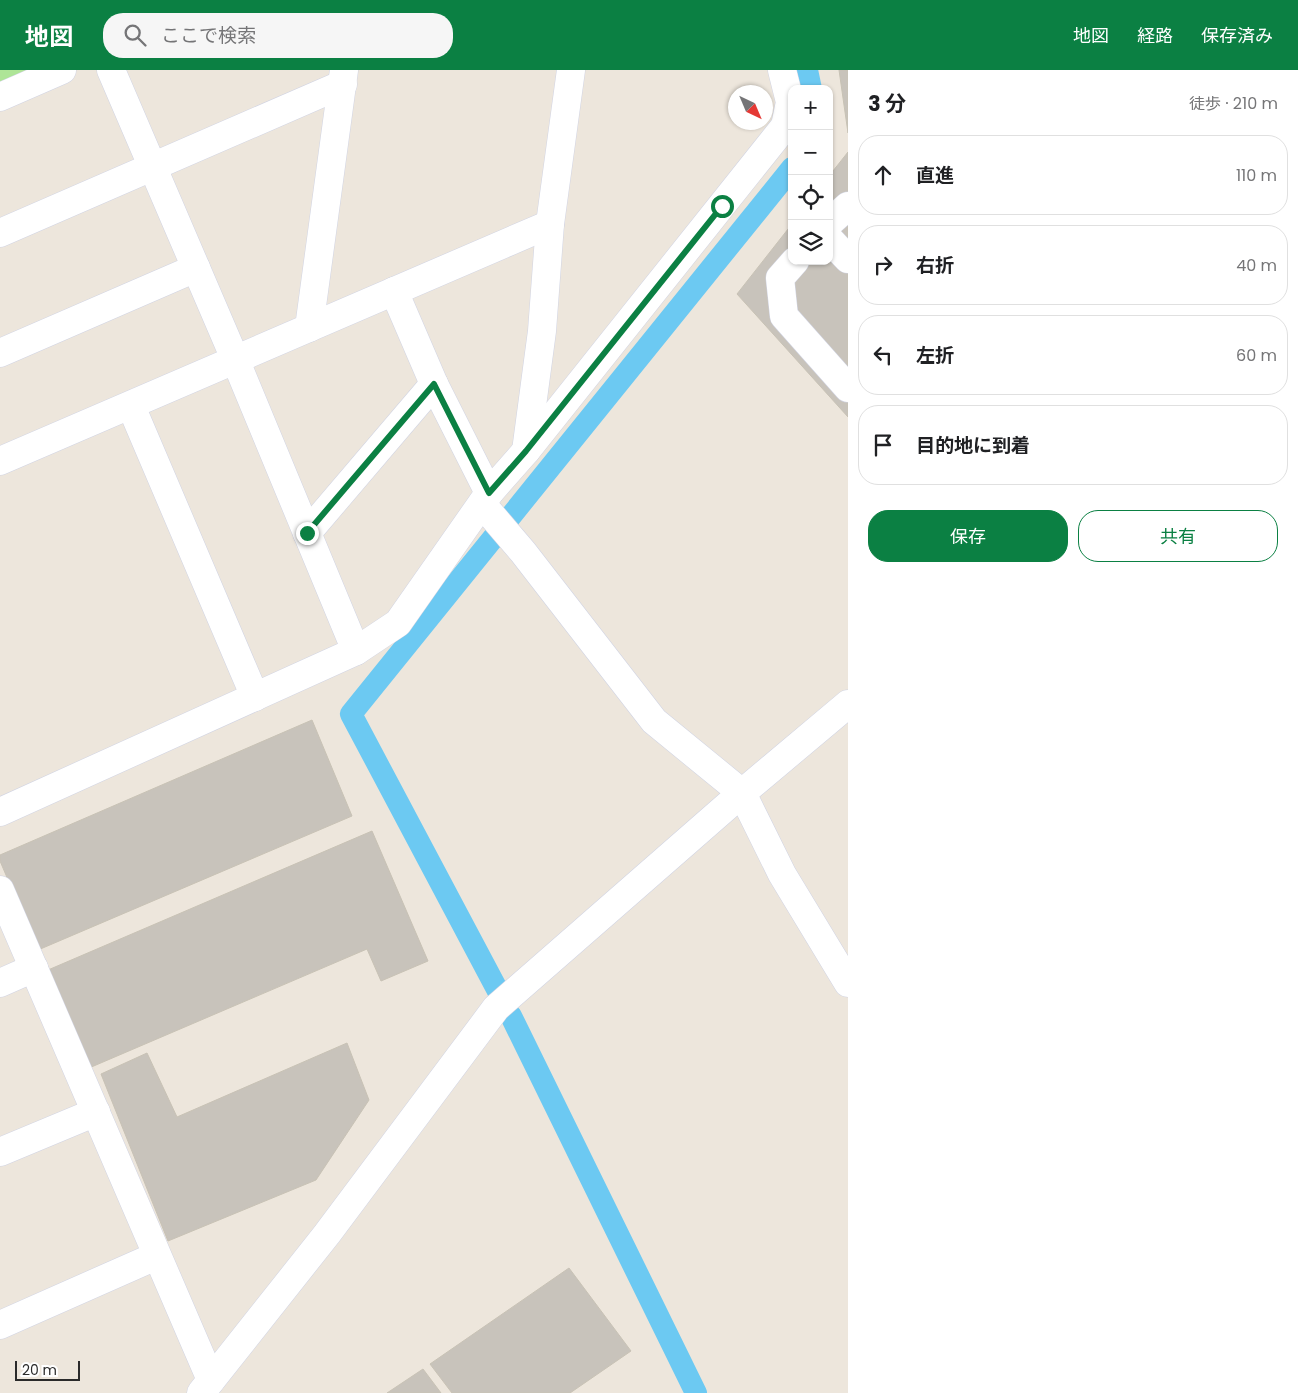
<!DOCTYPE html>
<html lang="ja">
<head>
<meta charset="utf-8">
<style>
  :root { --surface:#fff; --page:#f6f6f6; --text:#202124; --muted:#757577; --line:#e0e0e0; --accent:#0b8043 }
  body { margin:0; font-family:Poppins,"Noto Sans JP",sans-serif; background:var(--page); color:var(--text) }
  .controls { position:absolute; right:15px; top:15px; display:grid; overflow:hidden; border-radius:10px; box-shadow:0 1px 4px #0004 }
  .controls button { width:45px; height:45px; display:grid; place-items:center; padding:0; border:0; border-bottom:1px solid var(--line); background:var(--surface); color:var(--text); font:25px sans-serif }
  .compass { position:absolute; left:728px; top:15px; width:45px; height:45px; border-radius:50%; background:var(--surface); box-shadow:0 1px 4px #0004; rotate:136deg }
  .scale { position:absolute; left:15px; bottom:12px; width:65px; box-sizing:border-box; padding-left:5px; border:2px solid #2a2a2a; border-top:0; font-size:14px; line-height:18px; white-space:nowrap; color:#2a2a2a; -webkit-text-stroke:4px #fff; paint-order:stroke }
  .stop { position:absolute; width:15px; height:15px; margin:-11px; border:4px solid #0b8043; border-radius:50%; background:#fff }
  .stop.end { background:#0b8043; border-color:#fff; box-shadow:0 1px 5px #0008 }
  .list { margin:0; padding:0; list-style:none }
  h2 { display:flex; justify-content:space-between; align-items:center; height:65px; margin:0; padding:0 20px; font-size:21px }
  h2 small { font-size:16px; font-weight:400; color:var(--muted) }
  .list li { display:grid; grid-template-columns:32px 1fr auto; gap:15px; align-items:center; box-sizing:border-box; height:80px; margin:0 10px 10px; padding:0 10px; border:1px solid var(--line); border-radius:20px }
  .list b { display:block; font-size:19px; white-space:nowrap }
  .list em { font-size:16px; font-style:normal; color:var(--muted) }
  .actions { display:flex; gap:10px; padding:15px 20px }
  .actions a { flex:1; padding:11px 0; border:1px solid var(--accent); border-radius:20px; text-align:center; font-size:18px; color:var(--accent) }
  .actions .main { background:var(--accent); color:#fff }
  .icon { flex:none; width:28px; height:28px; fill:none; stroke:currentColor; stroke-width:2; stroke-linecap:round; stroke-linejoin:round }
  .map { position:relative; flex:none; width:848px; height:1323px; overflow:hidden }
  header { display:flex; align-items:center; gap:30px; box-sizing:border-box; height:70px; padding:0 25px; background:var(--accent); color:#fff }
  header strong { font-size:24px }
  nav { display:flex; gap:28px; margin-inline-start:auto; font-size:18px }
  .search { width:350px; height:45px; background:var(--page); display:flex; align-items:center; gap:12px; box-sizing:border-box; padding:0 18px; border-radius:20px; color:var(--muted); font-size:19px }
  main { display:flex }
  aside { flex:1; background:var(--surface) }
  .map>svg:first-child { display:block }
</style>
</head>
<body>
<header>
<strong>地図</strong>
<div class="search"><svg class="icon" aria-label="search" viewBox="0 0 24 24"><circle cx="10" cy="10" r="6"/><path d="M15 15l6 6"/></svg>ここで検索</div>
<nav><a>地図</a><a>経路</a><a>保存済み</a></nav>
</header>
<main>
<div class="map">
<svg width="848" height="1323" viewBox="0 0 848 1323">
  <rect width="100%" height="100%" fill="#ede6dc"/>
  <path fill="#aee597" d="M0,0H45L0,19Z"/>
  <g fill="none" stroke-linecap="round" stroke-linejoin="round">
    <g stroke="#6cc9f2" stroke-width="22">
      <path d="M807,0L811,19"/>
      <path d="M498,921L351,644L792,98"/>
      <path d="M511,946L696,1323"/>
    </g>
  </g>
  <g fill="#c8c3bb" stroke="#c8c2b5">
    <path d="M839,0H848V63Z"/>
    <path d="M848,82V347L737,224L792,154V191H829V106Z"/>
    <path d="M312,650L352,746L38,880L0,791V785Z"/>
    <path d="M372,761L428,891L381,911L367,879L89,998L48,900Z"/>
    <path d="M347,973L369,1030L316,1110L168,1171L101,1004L147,983L177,1047Z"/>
    <path d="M569,1198L631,1281L570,1323H452L430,1294Z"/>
    <path d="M423,1299L441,1323H387Z"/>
  </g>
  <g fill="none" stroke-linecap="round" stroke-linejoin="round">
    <g stroke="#d1d4e3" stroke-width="29">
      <g id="minor">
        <path d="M111,0L235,289L356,581"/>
        <path d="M0,27L62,0"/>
        <path d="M829,153L848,136"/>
        <path d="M0,163L343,14"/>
        <path d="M829,169L848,189"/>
        <path d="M795,191L780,208L784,246L848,318"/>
        <path d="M394,221L434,314L489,423"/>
        <path d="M309,258L344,0"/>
        <path d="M0,283L196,198"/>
        <path d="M131,336L255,627"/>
        <path d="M526,381L542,261L550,154L571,0"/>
        <path d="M0,391L550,154"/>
        <path d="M482,434L523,482L654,651L742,723L782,804L848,913"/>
        <path d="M307,463L434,314"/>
        <path d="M0,742L356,581L398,553L489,423L526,381L785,56L790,32L782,0"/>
        <path d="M0,820L211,1310"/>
        <path d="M0,913L34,898"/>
        <path d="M0,1082L96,1042"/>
        <path d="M0,1255L156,1186"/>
        <path d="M201,1323L327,1164L496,938L742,723L848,634"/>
      </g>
    </g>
    <use href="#minor" stroke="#fff" stroke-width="28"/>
  </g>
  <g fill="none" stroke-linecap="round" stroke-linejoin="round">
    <path stroke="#0b8043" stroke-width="6" d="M307,463L434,314L489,423L526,381L722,136"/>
  </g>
</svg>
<div class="controls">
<button>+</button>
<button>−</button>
<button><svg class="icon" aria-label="locate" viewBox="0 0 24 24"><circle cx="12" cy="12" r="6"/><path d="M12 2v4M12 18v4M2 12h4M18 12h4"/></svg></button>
<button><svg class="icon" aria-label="layers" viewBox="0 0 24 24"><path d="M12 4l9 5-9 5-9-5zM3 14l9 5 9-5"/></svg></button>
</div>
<svg class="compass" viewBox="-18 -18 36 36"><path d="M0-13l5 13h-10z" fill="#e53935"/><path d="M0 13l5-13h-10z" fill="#757577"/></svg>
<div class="scale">20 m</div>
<div class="stop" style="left:722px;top:136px"></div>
<div class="stop end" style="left:307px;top:463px"></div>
</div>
<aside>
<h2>3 分<small>徒歩 · 210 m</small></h2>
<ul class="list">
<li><svg class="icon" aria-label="ahead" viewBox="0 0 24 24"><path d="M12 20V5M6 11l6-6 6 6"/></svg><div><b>直進</b></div><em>110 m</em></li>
<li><svg class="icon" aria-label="right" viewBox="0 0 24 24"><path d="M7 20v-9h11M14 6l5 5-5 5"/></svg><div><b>右折</b></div><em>40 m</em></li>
<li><svg class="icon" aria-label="left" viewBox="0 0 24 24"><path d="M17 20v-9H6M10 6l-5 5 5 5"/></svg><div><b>左折</b></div><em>60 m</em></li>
<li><svg class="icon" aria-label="arrive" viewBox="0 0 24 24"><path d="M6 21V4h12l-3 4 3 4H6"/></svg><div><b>目的地に到着</b></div></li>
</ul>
<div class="actions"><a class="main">保存</a><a>共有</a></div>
</aside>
</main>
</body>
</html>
